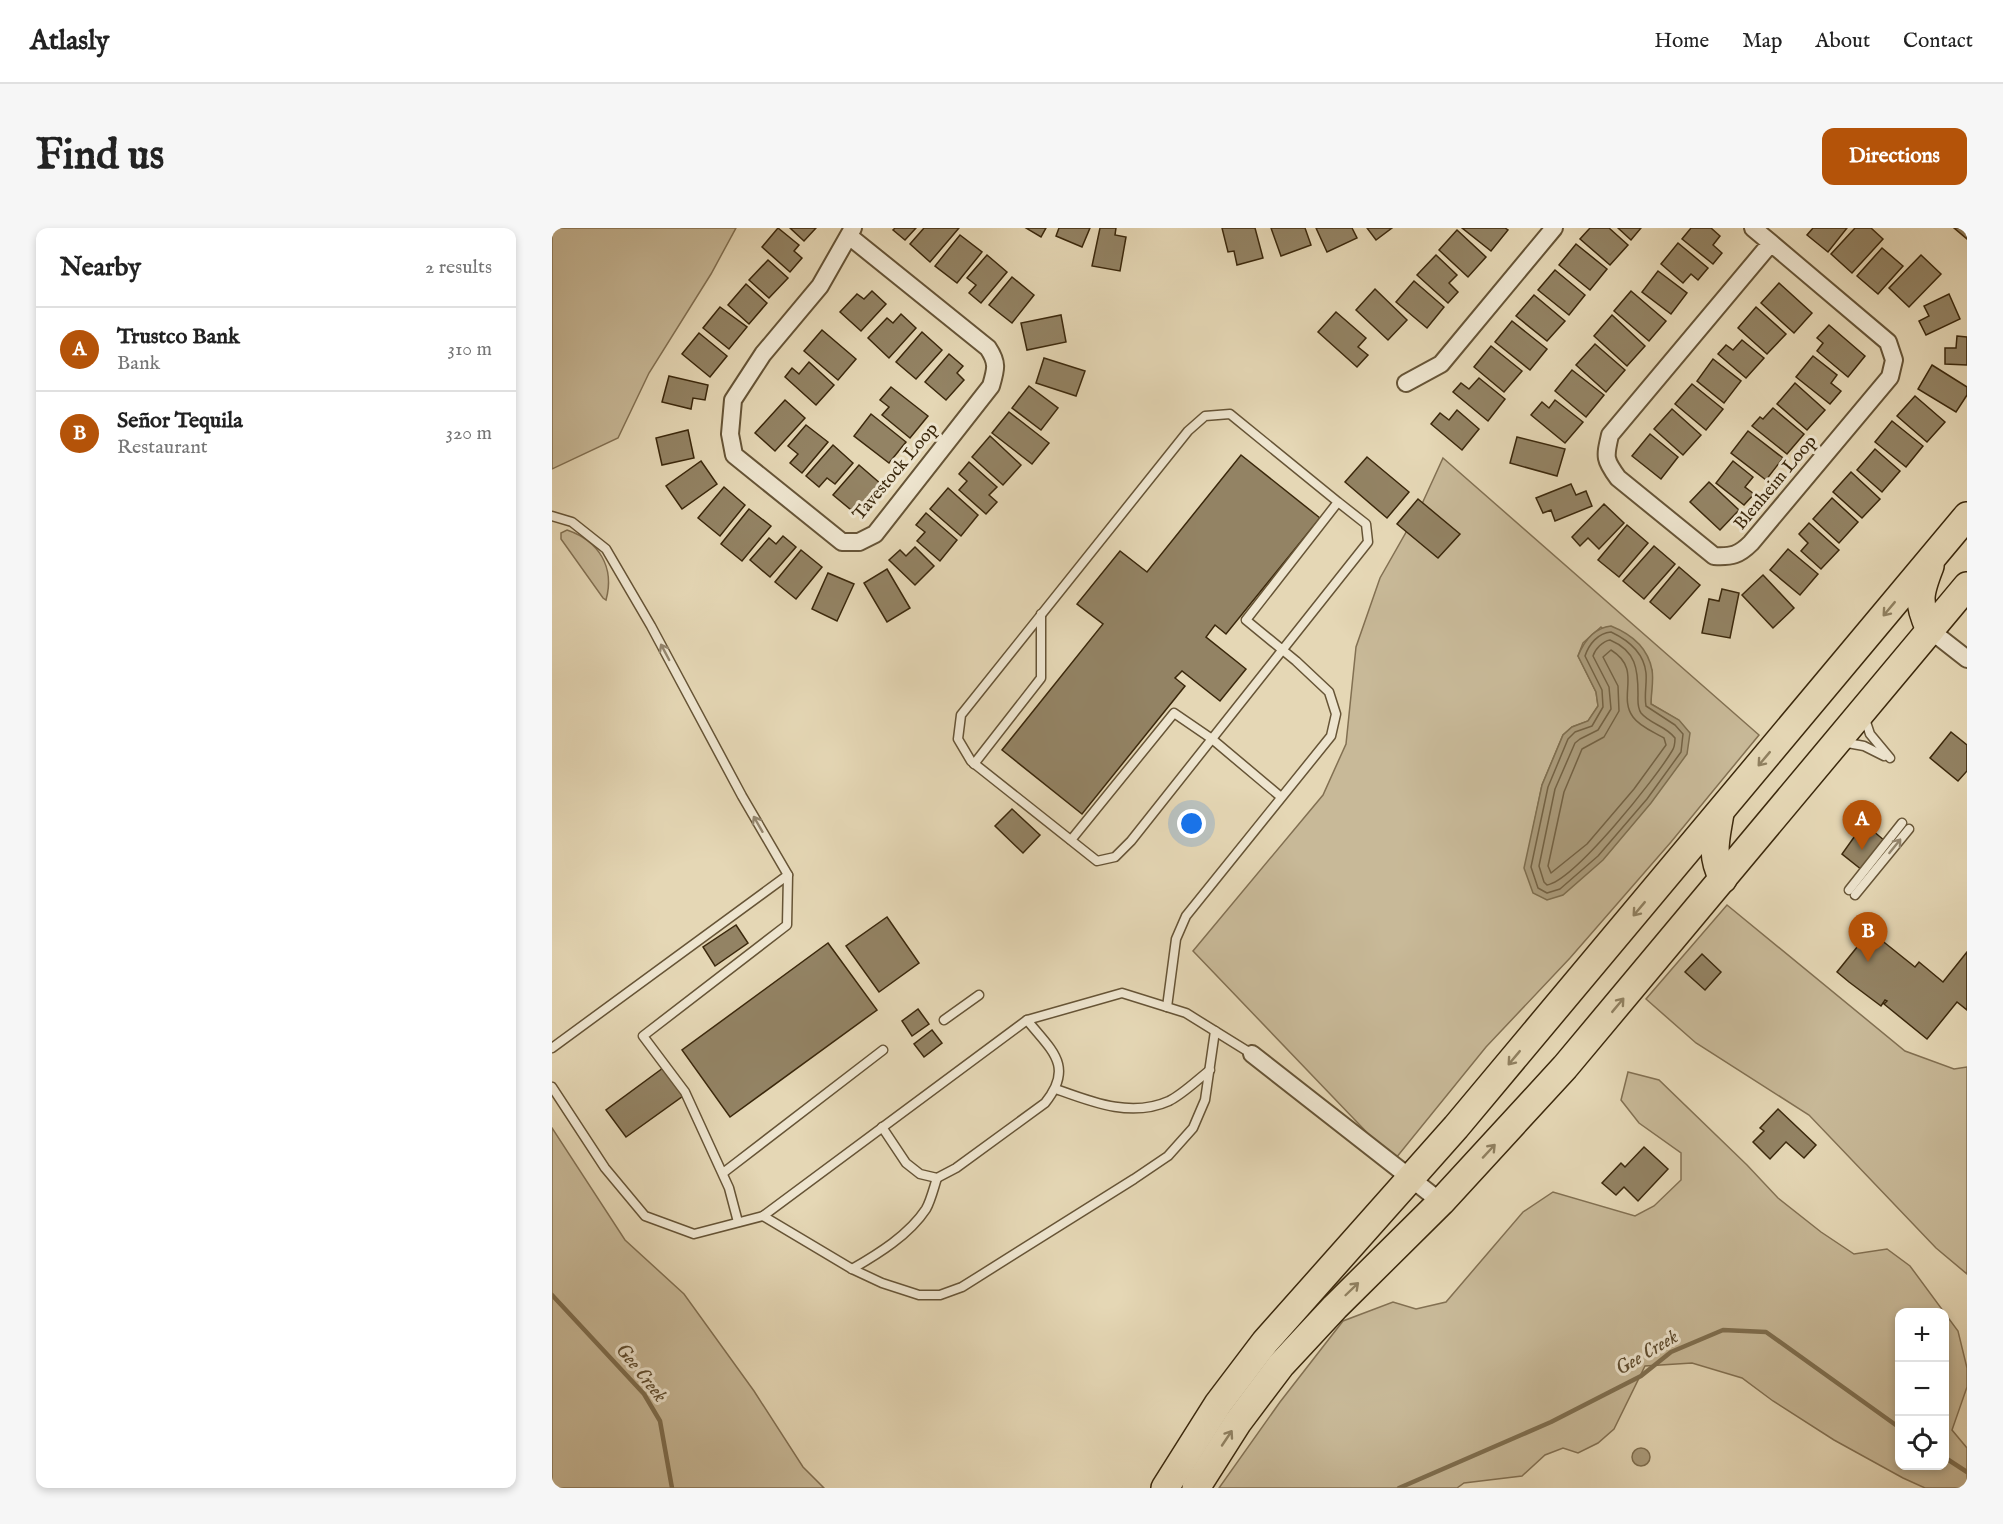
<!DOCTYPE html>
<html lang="en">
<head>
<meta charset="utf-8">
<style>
  :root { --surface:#fff; --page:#f6f6f6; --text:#222; --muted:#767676; --line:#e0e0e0; --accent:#b45309 }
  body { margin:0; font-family:"IM FELL English",serif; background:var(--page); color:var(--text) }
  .controls { position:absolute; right:18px; bottom:18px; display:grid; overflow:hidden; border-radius:12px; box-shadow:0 3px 9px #0003 }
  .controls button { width:54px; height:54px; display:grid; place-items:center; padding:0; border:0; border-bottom:2px solid var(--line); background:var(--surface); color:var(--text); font:30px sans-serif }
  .you { position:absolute; left:640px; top:596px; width:21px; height:21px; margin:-15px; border:4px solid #fff; border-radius:50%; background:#1a73e8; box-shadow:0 0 0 9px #1a73e833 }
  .badge { display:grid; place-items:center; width:39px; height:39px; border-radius:50%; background:var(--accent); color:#fff; font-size:20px; font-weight:700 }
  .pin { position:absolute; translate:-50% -50px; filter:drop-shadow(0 2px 3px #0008) }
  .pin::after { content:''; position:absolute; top:32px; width:21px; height:18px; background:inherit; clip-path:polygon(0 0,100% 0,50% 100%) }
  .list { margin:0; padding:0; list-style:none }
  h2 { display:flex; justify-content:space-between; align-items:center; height:78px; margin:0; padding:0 24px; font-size:26px }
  h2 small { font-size:20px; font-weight:400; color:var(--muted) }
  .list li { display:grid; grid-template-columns:39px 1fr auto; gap:18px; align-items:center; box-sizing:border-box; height:84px; padding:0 24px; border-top:2px solid var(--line) }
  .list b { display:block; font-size:22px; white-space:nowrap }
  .list p { margin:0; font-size:20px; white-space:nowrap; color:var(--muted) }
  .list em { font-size:20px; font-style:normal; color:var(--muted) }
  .icon { flex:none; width:33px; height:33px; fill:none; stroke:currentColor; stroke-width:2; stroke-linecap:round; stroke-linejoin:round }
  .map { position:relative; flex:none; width:1415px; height:1260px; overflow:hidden; border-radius:12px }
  header { display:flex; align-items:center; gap:36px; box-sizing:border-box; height:84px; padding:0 30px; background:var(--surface); border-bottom:2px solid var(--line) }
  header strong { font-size:28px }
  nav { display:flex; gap:33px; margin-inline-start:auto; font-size:21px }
  .intro { display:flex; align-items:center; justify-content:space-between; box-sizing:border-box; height:144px; padding:0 36px }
  h1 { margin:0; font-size:42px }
  .button { padding:15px 27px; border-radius:12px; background:var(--accent); color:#fff; font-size:21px; font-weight:700 }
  main { display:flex; gap:36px; padding:0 36px }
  aside { flex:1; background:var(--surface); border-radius:12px; box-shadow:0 3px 9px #0003 }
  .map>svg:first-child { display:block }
</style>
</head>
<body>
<header>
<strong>Atlasly</strong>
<nav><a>Home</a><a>Map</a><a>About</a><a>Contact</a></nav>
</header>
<div class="intro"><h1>Find us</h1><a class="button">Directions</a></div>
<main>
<aside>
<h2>Nearby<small>2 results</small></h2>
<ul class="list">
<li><span class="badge">A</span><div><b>Trustco Bank</b><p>Bank</p></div><em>310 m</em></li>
<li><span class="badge">B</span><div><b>Señor Tequila</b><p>Restaurant</p></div><em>320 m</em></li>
</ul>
</aside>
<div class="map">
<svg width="1415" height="1260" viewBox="0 0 1415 1260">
  <rect width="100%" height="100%" fill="#e5d7b5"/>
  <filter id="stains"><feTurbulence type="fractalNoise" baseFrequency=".00333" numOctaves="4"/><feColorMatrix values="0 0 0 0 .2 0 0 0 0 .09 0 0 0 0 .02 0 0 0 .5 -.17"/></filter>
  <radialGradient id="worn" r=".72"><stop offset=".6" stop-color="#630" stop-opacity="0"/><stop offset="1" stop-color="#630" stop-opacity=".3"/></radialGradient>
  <g fill="#c8b998" stroke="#827052" stroke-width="1.5" fill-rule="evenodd">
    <path d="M0,0H184L159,46L97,145L66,210L0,241Z"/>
    <path d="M891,230L1207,507L1119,614L1018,730L934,819L844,930L826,916L641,723L771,567L794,516L804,419L828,350L869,278ZM1049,399L1100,442L1099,476L1126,492L973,640L990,557L1011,507L1020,499L1036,493L1046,478L1044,464L1026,428L1031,415Z"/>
    <path d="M15,302C47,313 63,339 54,372L51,370L9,311V305Z"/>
    <path d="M1175,677L1353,823L1402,841L1415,839V1046L1384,1020L1257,887L1144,815L1094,771Z"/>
    <path d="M1076,844L1107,852L1195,937L1226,970L1269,1004L1302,1026L1335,1021L1358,1038L1406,1103L1415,1140V1159L1400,1202L1415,1220V1260H1373L1351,1250L1282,1212L1221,1173L1190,1150L1140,1135L1093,1138L1062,1201L1046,1215L1026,1225L1011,1220L993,1227L970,1248L912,1255L905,1260H667L728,1174L791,1093L841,1074L864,1081L894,1074L971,984L1001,964L1083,988L1102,978L1129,952V925L1087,895L1069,872ZM1348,1084H1392V1238H1348Z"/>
    <path d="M0,900L73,1012L132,1066L202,1163L251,1239L272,1260H0Z"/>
  </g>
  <g fill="#ab9c7c" stroke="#7e6e4f" stroke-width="1.5">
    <path d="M1059,398C1079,406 1096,420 1100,442C1102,452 1099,465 1099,476L1127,492L1138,505L1135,526L1099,575L1051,632L1011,667L995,672L981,665L972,640L990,557L1011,507L1020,499L1036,493L1046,478L1044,464L1026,428C1032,413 1042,400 1059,398Z"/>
    <circle cx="1089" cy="1229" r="9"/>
  </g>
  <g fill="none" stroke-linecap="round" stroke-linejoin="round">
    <g stroke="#736244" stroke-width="1.5">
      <path d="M1059,404C1076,412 1092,425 1094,445C1095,456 1092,467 1094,478L1123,497L1131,506L1129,524L1095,571L1046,628L1008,661L995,665L986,660L979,639L996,559L1016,511L1023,504L1040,498L1051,479L1050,462L1033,428C1037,416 1046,405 1059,404Z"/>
      <path d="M1058,412C1084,423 1086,441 1086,466C1086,473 1085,479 1089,485C1098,496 1114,498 1123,510C1123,514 1123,519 1120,523C1104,550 1023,652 995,657L992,654L987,638L1003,561L1023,515L1028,511L1046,502L1059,481L1057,459L1041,428C1043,421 1051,413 1058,412Z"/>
      <path d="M1059,422C1091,442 1065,467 1081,489C1088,499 1102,504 1112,510L1114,517L1082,561L1035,616L999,645L996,638L1012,564L1030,521L1052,509L1067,483L1066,458L1051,429Z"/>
    </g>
    <g stroke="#7e6e4f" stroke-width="4.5">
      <path d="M0,1067L92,1166L108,1193L120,1260"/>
      <path d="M1392,1229L1415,1244"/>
      <path d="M847,1260L999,1194L1089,1148L1119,1124L1171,1102L1214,1104L1348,1200"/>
    </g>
  </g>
  <g fill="#938364" stroke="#3b280c" stroke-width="1.5">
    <path d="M226,0L247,17L242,23L250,30L238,44L210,19Z"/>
    <path d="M238,0H264L252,13Z"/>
    <path d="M343,0H364L353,12L341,2Z"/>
    <path d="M372,0H407L378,34L358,16Z"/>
    <path d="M474,0H494L489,9Z"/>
    <path d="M507,0H538L530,19L504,8Z"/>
    <path d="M548,0H564L563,7L574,9L568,43L540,38Z"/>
    <path d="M670,0H703L711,30L685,37L682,23L676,24Z"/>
    <path d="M719,0H753L759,17L729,28Z"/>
    <path d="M764,0H800L805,10L775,24Z"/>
    <path d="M815,0H840L824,12Z"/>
    <path d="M910,0H953L956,2L939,23Z"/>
    <path d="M1038,0H1057L1076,17L1058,37L1028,11Z"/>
    <path d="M1066,0H1089L1079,12Z"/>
    <path d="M1139,0H1159L1168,8L1161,17L1170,25L1161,36L1130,11Z"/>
    <path d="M1261,0H1295L1276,24L1255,7Z"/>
    <path d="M1303,0H1319L1331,11L1300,45L1279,26Z"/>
    <path d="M1402,0H1415V11Z"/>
    <path d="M905,2L934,29L916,49L887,22Z"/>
    <path d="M408,7L430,24L405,55L383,38Z"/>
    <path d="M1126,15L1156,40L1146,52L1139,46L1131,55L1109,36Z"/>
    <path d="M1024,16L1055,41L1038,62L1007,37Z"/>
    <path d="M1330,20L1351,38L1326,66L1305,48Z"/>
    <path d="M435,27L455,44L429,75L417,65L424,57L415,50Z"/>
    <path d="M884,27L905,47L897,55L906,64L896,75L865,47Z"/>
    <path d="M1369,27L1389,46L1357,79L1337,60Z"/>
    <path d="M216,32L236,50L217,70L197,52Z"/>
    <path d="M1003,42L1033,67L1017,87L986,62Z"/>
    <path d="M1106,43L1135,65L1119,86L1090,64Z"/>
    <path d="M460,49L482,67L460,95L437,77Z"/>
    <path d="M862,53L892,79L875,100L844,74Z"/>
    <path d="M1227,55L1260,85L1242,105L1209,75Z"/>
    <path d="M194,56L215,75L197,96L176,77Z"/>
    <path d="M823,61L855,92L836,112L804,82Z"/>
    <path d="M320,63L334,76L309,103L288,84L305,66L312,71Z"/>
    <path d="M1079,63L1114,93L1097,113L1062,83Z"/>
    <path d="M1397,66L1408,91L1374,107L1367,93L1377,88L1372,78Z"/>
    <path d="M982,67L1013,93L995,113L964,88Z"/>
    <path d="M168,79L195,99L177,121L151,100Z"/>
    <path d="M1204,79L1234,106L1215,126L1186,100Z"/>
    <path d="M784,84L814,110L806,119L816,127L805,139L766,104Z"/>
    <path d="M349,86L364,100L337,130L316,110L335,90L341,95Z"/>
    <path d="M509,87L514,114L475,122L469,95Z"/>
    <path d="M1060,87L1093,118L1075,138L1042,108Z"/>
    <path d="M960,93L995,121L978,142L943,114Z"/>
    <path d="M1277,97L1313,128L1296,149L1265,123L1271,115L1265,110Z"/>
    <path d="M270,102L304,131L286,152L252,123Z"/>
    <path d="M370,104L390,122L364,151L344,134Z"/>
    <path d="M147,105L175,128L158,149L130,126Z"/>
    <path d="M1405,108L1415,109V137L1393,136V120H1404Z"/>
    <path d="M1190,112L1212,130L1194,150L1166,126L1174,117L1181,122Z"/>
    <path d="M1043,116L1073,142L1054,164L1024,137Z"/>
    <path d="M939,118L970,143L952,164L922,139Z"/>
    <path d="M397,126L411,138L405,145L412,152L394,172L373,154Z"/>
    <path d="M1261,128L1285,147L1279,155L1289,163L1278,176L1244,149Z"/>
    <path d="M492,130L533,143L524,168L484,155Z"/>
    <path d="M1161,131L1189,153L1172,175L1145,153Z"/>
    <path d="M257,134L282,157L264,177L233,149L240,140L247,146Z"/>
    <path d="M1380,137L1415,159V167L1404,184L1366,161Z"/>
    <path d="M1020,142L1052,167L1034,189L1003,163Z"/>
    <path d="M117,148L156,157L153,172L141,170L139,181L110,174Z"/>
    <path d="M927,150L953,171L936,193L901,164L909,155L917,161Z"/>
    <path d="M1243,155L1273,182L1255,202L1225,176Z"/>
    <path d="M1140,156L1171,181L1154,202L1123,176Z"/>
    <path d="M477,158L506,180L489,202L460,180Z"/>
    <path d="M339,159L376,188L358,210L330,187L337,179L328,172Z"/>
    <path d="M1363,168L1393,194L1375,214L1345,188Z"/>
    <path d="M233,172L253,190L223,223L203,205Z"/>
    <path d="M1003,172L1031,194L1013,215L979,187L990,174L997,180Z"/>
    <path d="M1221,180L1252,206L1235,226L1200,198L1208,189L1211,191Z"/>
    <path d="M1120,181L1149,207L1131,227L1102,201Z"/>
    <path d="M905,182L927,201L910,222L879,196L888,185L897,192Z"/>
    <path d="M457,184L497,215L480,236L440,205Z"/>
    <path d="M319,186L354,214L337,235L302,208Z"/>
    <path d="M1340,193L1371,218L1354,239L1323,214Z"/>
    <path d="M254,197L276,214L250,245L238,235L246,226L236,218Z"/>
    <path d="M136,202L142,230L110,237L104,210Z"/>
    <path d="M1196,203L1231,230L1214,252L1179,225Z"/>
    <path d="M1098,206L1126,229L1109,251L1080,228Z"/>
    <path d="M438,208L469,237L451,257L420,229Z"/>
    <path d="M965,209L1013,221L1005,248L958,235Z"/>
    <path d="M281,217L301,235L283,256L275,250L267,259L254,248Z"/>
    <path d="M1323,221L1348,243L1330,264L1305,242Z"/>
    <path d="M689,227L768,290L674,406L663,397L654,409L694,441L668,473L630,443L623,450L633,458L530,586L450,522L551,396L525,376L568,323L595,344Z"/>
    <path d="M815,229L857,264L835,290L793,254Z"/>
    <path d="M149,233L165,256L130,281L114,258Z"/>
    <path d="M1181,233L1201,249L1193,259L1202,266L1192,277L1164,255Z"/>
    <path d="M417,234L445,259L437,267L445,274L434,286L407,262L415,253L407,246Z"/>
    <path d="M307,237L329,256L304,286L281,267Z"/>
    <path d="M1299,244L1328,271L1310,290L1281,264Z"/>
    <path d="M1157,254L1187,282L1168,302L1138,274Z"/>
    <path d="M1019,256L1024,267L1034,263L1040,278L1003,293L999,282L991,285L984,270Z"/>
    <path d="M172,259L193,277L168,308L146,290Z"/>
    <path d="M396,260L426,287L409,308L378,281Z"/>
    <path d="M1280,270L1306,294L1287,315L1261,291Z"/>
    <path d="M866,271L908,306L886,330L845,296Z"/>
    <path d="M1052,276L1072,295L1047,321L1036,310L1028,318L1020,309Z"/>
    <path d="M197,281L219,298L190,333L169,316Z"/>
    <path d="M374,285L405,312L388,333L365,313L373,304L364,297Z"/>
    <path d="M1257,295L1287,322L1269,341L1249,323L1256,315L1247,306Z"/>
    <path d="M1075,297L1096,315L1067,349L1046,332Z"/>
    <path d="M231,308L244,319L218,349L198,332L217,310L224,316Z"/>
    <path d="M1102,318L1123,336L1092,371L1071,353Z"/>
    <path d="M363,319L382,338L363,357L337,332L348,322L354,328Z"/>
    <path d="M1236,321L1266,346L1248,367L1218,342Z"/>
    <path d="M249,322L270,339L244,371L223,354Z"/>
    <path d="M1127,339L1148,357L1118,391L1098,374Z"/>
    <path d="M335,341L358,380L335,394L312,355Z"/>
    <path d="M276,345L302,356L285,393L260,381Z"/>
    <path d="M1211,347L1242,380L1221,400L1190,367Z"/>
    <path d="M1170,361L1187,365L1178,410L1150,405L1157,371L1167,373Z"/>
    <path d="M1399,504L1415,517V543L1406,553L1378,530Z"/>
    <path d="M460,581L488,607L471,625L443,598Z"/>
    <path d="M1314,597L1333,613L1310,642L1290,626L1305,605L1307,606Z"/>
    <path d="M335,689L367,735L327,764L294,718Z"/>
    <path d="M184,697L196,715L163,738L151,719Z"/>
    <path d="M1318,703L1363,739L1367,734L1391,754L1415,724V782L1405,774L1375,811L1332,776L1335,773L1333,772L1329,778L1297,754L1285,744Z"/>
    <path d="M276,715L325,782L178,889L130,822Z"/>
    <path d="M1150,726L1169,744L1153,762L1133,744Z"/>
    <path d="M366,781L377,796L360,808L350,793Z"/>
    <path d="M380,802L390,815L372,829L362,816Z"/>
    <path d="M111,840L131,868L74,909L54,882Z"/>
    <path d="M1226,881L1264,917L1252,930L1234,914L1218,931L1201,914L1212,903L1208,900Z"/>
    <path d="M1092,919L1116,941L1086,973L1072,959L1064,967L1050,955L1069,935L1073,939Z"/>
  </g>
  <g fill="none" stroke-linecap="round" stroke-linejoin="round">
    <g stroke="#665436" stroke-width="11">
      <g id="lane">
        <path d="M0,288L20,294L54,321L99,398L190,568L236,647L235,697L91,808L133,864L177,960L186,994"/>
        <path d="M1312,488L1318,506L1338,530"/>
        <path d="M1290,514L1312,518L1332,528"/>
        <path d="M422,536L489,450V386"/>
        <path d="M519,612L622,485L660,511L729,569"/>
        <path d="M1297,662L1350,595"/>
        <path d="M1303,667L1357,601"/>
        <path d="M615,779L624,711L634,688L779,508L784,486L777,464L744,433L694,392L786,274L678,186L653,188L636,203L409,487L406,511L419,533L545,633L563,629L579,613L816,314L814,296L786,274"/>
        <path d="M392,792L427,767"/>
        <path d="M0,820L236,647"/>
        <path d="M0,859L53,940L93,988L142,1006L211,988L475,792L570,765L634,785L700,826"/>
        <path d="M504,861C540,874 579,890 617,873C631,866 645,852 658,842"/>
        <path d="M330,899L354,935L368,946L385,950L404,940L493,875C523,838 499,822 475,792"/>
        <path d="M171,945L331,822"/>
        <path d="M211,988L300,1041L330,1055L367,1067H388L410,1059L582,951L616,928L641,900L653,872L663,803"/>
        <path d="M300,1041C326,1026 357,1007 374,981C379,972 382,959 385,950"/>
      </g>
    </g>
    <g stroke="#665436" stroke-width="20">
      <g id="street">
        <path d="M1201,0L1219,15L1336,114L1342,132L1338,149L1199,315C1187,327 1180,329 1162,328L1066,250C1052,231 1053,229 1058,207L1219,15"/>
        <path d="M297,8L436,120C446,135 444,141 439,158L323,306L307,314H290L182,227L178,206L181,172L211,126L268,58L301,0"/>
        <path d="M854,155L889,136L1002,0"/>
        <path d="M1378,402L1415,431"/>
        <path d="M700,826L889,974"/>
      </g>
    </g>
    <g stroke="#3b280c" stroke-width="30">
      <g id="primary">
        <path d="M1378,338C1367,366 1365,374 1378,402"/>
        <path d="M1168,585C1164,611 1158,626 1171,651"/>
        <path d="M613,1260L666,1176L713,1114L904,899L1415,288"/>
        <path d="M644,1260L686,1194L729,1137L783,1079L889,974L1013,839L1415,358"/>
      </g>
    </g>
    <use href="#lane" stroke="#eee5cf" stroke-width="8"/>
    <use href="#street" stroke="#eee5cf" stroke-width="16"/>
    <use href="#primary" stroke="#e5d7b5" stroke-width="27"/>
  </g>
  <defs><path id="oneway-shaft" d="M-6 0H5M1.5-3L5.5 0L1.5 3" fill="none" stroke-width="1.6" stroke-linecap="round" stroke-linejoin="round" transform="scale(1.5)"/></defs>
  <g stroke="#908060">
    <use href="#oneway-shaft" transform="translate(1337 381) rotate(130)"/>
    <use href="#oneway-shaft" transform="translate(1212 531) rotate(130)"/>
    <use href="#oneway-shaft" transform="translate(1087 681) rotate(130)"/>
    <use href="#oneway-shaft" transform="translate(1066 777) rotate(-50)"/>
    <use href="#oneway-shaft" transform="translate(962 830) rotate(130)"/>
    <use href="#oneway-shaft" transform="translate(937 923) rotate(-47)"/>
    <use href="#oneway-shaft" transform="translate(800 1061) rotate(-44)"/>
    <use href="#oneway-shaft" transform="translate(675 1210) rotate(-56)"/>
  </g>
  <g stroke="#94866e">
    <use href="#oneway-shaft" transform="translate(113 424) rotate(-118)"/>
    <use href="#oneway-shaft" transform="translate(206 596) rotate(-120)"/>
    <use href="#oneway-shaft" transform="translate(1343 618) rotate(-51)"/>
  </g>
  <g text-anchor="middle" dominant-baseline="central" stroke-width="6" stroke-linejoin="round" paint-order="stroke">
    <g font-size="18" fill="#3b280c" stroke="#eee5cf">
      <text transform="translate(344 244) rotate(-50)">Tavestock Loop</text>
      <text transform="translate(1224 255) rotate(-50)">Blenheim Loop</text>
    </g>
    <g font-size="20" font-style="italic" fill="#5d4b2e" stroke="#eee5cf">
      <text transform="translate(1095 1125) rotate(-31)">Gee Creek</text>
      <text transform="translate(89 1145) rotate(51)">Gee Creek</text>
    </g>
  </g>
  <rect width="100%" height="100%" filter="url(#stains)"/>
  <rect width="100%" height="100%" fill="url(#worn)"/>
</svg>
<div class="controls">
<button>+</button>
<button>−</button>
<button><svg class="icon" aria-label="locate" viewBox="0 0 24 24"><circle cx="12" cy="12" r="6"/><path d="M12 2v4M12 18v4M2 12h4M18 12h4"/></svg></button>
</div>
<div class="you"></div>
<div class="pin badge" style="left:1310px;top:622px">A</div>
<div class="pin badge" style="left:1316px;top:734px">B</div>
</div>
</main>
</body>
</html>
